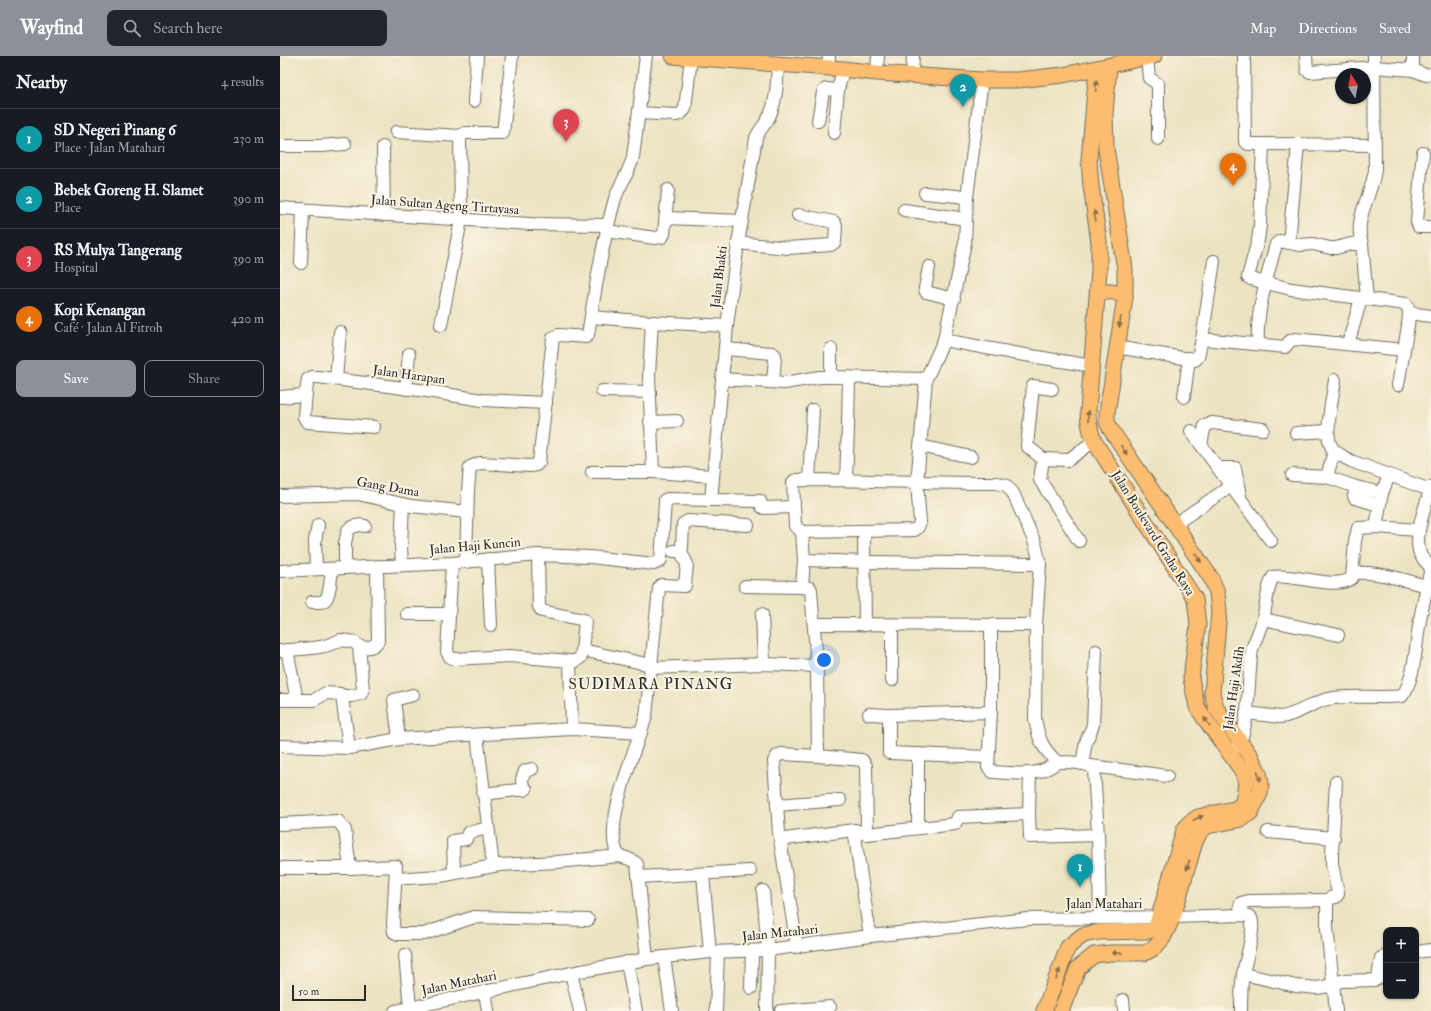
<!DOCTYPE html>
<html lang="en">
<head>
<meta charset="utf-8">
<style>
  :root { --surface:#171b24; --page:#20242c; --text:#f1f3f6; --muted:#9ea1a6; --line:#363941; --accent:#8c9099 }
  body { margin:0; font-family:"IM FELL Double Pica",serif; background:var(--page); color:var(--text) }
  .controls { position:absolute; right:12px; bottom:12px; display:grid; overflow:hidden; border-radius:8px; box-shadow:0 1px 3px #0004 }
  .controls button { width:36px; height:36px; display:grid; place-items:center; padding:0; border:0; border-bottom:1px solid var(--line); background:var(--surface); color:var(--text); font:20px sans-serif }
  .compass { position:absolute; left:1055px; top:12px; width:36px; height:36px; border-radius:50%; background:var(--surface); box-shadow:0 1px 3px #0004; rotate:350deg }
  .scale { position:absolute; left:12px; bottom:10px; width:74px; box-sizing:border-box; padding-left:4px; border:2px solid #2b2b2b; border-top:0; font-size:11px; line-height:14px; white-space:nowrap; color:#2b2b2b; -webkit-text-stroke:3px #fcf5e5; paint-order:stroke }
  .you { position:absolute; left:544px; top:604px; width:14px; height:14px; margin:-10px; border:3px solid #fff; border-radius:50%; background:#1a73e8; box-shadow:0 0 0 6px #1a73e833 }
  .badge { display:grid; place-items:center; width:26px; height:26px; border-radius:50%; background:var(--accent); color:#fff; font-size:13px; font-weight:700 }
  .pin { position:absolute; translate:-50% -33px; filter:drop-shadow(0 1px 2px #0008) }
  .pin::after { content:''; position:absolute; top:21px; width:14px; height:12px; background:inherit; clip-path:polygon(0 0,100% 0,50% 100%) }
  .list { margin:0; padding:0; list-style:none }
  h2 { display:flex; justify-content:space-between; align-items:center; height:52px; margin:0; padding:0 16px; font-size:17px }
  h2 small { font-size:13px; font-weight:400; color:var(--muted) }
  .list li { display:grid; grid-template-columns:26px 1fr auto; gap:12px; align-items:center; box-sizing:border-box; height:60px; padding:0 16px; border-top:1px solid var(--line) }
  .list b { display:block; font-size:15px; white-space:nowrap }
  .list p { margin:0; font-size:13px; white-space:nowrap; color:var(--muted) }
  .list em { font-size:13px; font-style:normal; color:var(--muted) }
  .actions { display:flex; gap:8px; padding:12px 16px }
  .actions a { flex:1; padding:9px 0; border:1px solid var(--accent); border-radius:8px; text-align:center; font-size:14px; color:var(--accent) }
  .actions .main { background:var(--accent); color:#fff }
  .icon { flex:none; width:22px; height:22px; fill:none; stroke:currentColor; stroke-width:2; stroke-linecap:round; stroke-linejoin:round }
  .map { position:relative; flex:none; width:1151px; height:955px; overflow:hidden }
  header { display:flex; align-items:center; gap:24px; box-sizing:border-box; height:56px; padding:0 20px; background:var(--accent); color:#fff }
  header strong { font-size:19px }
  nav { display:flex; gap:22px; margin-inline-start:auto; font-size:14px }
  .search { width:280px; height:36px; background:var(--page); display:flex; align-items:center; gap:10px; box-sizing:border-box; padding:0 14px; border-radius:8px; color:var(--muted); font-size:15px }
  main { display:flex }
  aside { flex:1; background:var(--surface) }
  .map>svg:first-child { display:block }
</style>
</head>
<body>
<header>
<strong>Wayfind</strong>
<div class="search"><svg class="icon" aria-label="search" viewBox="0 0 24 24"><circle cx="10" cy="10" r="6"/><path d="M15 15l6 6"/></svg>Search here</div>
<nav><a>Map</a><a>Directions</a><a>Saved</a></nav>
</header>
<main>
<aside>
<h2>Nearby<small>4 results</small></h2>
<ul class="list">
<li><span class="badge" style="background:#0f9aa8">1</span><div><b>SD Negeri Pinang 6</b><p>Place · Jalan Matahari</p></div><em>230 m</em></li>
<li><span class="badge" style="background:#0f9aa8">2</span><div><b>Bebek Goreng H. Slamet</b><p>Place</p></div><em>390 m</em></li>
<li><span class="badge" style="background:#e0444e">3</span><div><b>RS Mulya Tangerang</b><p>Hospital</p></div><em>390 m</em></li>
<li><span class="badge" style="background:#e8710a">4</span><div><b>Kopi Kenangan</b><p>Café · Jalan Al Fitroh</p></div><em>420 m</em></li>
</ul>
<div class="actions"><a class="main">Save</a><a>Share</a></div>
</aside>
<div class="map">
<svg width="1151" height="955" viewBox="0 0 1151 955">
  <rect width="100%" height="100%" fill="#fcf5e5"/>
  <filter id="ink" filterUnits="userSpaceOnUse"><feTurbulence type="fractalNoise" baseFrequency=".025" numOctaves="2"/><feDisplacementMap in="SourceGraphic" scale="8" xChannelSelector="R" yChannelSelector="G"/><feConvolveMatrix kernelMatrix="1 2 1 2 8 2 1 2 1" color-interpolation-filters="sRGB"/></filter>
  <filter id="wash" filterUnits="userSpaceOnUse"><feTurbulence type="fractalNoise" baseFrequency=".012" numOctaves="4" result="noise"/><feDisplacementMap in="SourceGraphic" scale="16" xChannelSelector="R" yChannelSelector="G"/><feGaussianBlur stdDeviation="0.9" result="paint"/><feColorMatrix in="noise" values="0 0 0 0 0 0 0 0 0 0 0 0 0 0 0 0 0 1.4 0 .05"/><feComposite in="paint" operator="in"/></filter>
  <g filter="url(#wash)">
    <rect width="100%" height="100%" fill="#ebe3c1"/>
  </g>
  <g filter="url(#ink)">
    <g fill="none" stroke-linecap="round" stroke-linejoin="round">
      <g stroke="#6e6b60" stroke-width="14">
        <g id="minor">
          <path d="M964,0L965,86L968,88H983L980,170L978,184L968,221L971,223L1011,233L1126,248C1133,255 1125,283 1124,294"/>
          <path d="M1026,0L1027,14L1030,16L1094,11L1133,14L1146,19L1151,18"/>
          <path d="M867,2L869,22L878,28V83"/>
          <path d="M548,12L549,0"/>
          <path d="M1133,14V0"/>
          <path d="M597,17L598,0"/>
          <path d="M632,19L633,0"/>
          <path d="M194,45L197,0"/>
          <path d="M359,57L396,59C400,59 402,57 405,53L411,2"/>
          <path d="M538,65L543,36L546,33L558,34L563,13"/>
          <path d="M116,76L180,80L185,77H223L232,0"/>
          <path d="M554,77L558,34"/>
          <path d="M983,88L1094,89"/>
          <path d="M0,90H41L65,88"/>
          <path d="M103,91L104,159"/>
          <path d="M1143,97L1141,115L1137,166L1139,171H1151"/>
          <path d="M645,137L687,141"/>
          <path d="M0,152L250,168L328,169"/>
          <path d="M624,154L686,163"/>
          <path d="M386,162L462,165"/>
          <path d="M327,175L375,182L382,181L384,178L388,134"/>
          <path d="M458,187L508,192L551,189L555,186L556,169L554,166L518,159"/>
          <path d="M1009,187L1018,88"/>
          <path d="M21,207L23,153"/>
          <path d="M649,211L645,232L646,236L674,243"/>
          <path d="M1087,243L1082,188C1073,163 1092,139 1095,114L1094,0"/>
          <path d="M1129,257L1151,260"/>
          <path d="M311,261L372,266L447,270"/>
          <path d="M372,266L369,320L373,416"/>
          <path d="M161,269L181,164L180,80"/>
          <path d="M922,283L934,205"/>
          <path d="M664,284L733,297L812,310"/>
          <path d="M978,288C976,255 987,221 996,188L1000,185L1020,189L1033,188L1050,192H1056L1071,188H1082"/>
          <path d="M1068,288L1081,243"/>
          <path d="M836,291L915,304L918,301L922,283L1005,291L1010,285L1015,283L1124,294L1118,329"/>
          <path d="M446,293L492,297L495,299V302L493,326"/>
          <path d="M551,293V321"/>
          <path d="M56,323L60,276"/>
          <path d="M442,323L504,327L540,321H551L646,323"/>
          <path d="M1055,324C1053,339 1044,377 1051,390C1055,397 1063,401 1071,405L1150,434"/>
          <path d="M126,333L129,298"/>
          <path d="M772,333L753,330L747,390L763,403L760,424L799,485"/>
          <path d="M322,335L370,336"/>
          <path d="M26,336L24,361L27,366L94,371"/>
          <path d="M0,341L23,339L26,336L28,323L32,321H38L147,335L202,344L266,347"/>
          <path d="M904,341L909,302"/>
          <path d="M370,366L397,365"/>
          <path d="M911,375L991,485"/>
          <path d="M1016,377L1048,375"/>
          <path d="M921,389L925,369L932,367L983,373"/>
          <path d="M640,390L691,401"/>
          <path d="M763,403L788,404L814,385"/>
          <path d="M938,412H955L960,440"/>
          <path d="M312,416H373L433,420"/>
          <path d="M1012,419L1047,421L1076,431L1102,437"/>
          <path d="M1047,421L1054,395"/>
          <path d="M529,424L533,354"/>
          <path d="M566,424L568,371L569,321"/>
          <path d="M1076,431L1074,440L1075,442L1099,449"/>
          <path d="M0,440L78,438L131,450L187,456"/>
          <path d="M431,444L447,270L458,187L476,82C479,74 486,68 489,61C497,45 497,25 498,8"/>
          <path d="M895,468L951,430"/>
          <path d="M1096,471L1102,437L1109,420"/>
          <path d="M584,475L585,569"/>
          <path d="M522,476L515,470L513,427L514,425L517,424C583,424 650,427 716,427L726,429L733,437L755,487L760,508L756,569L755,662C758,682 762,692 777,706C786,706 808,706 814,713L818,779L820,862"/>
          <path d="M393,495H398L402,492L403,468L408,465L468,469"/>
          <path d="M258,499L259,551L262,555L304,564L305,566L302,594L301,601L296,605H290"/>
          <path d="M208,503L211,569"/>
          <path d="M524,504L585,506L760,508"/>
          <path d="M186,506L188,435L190,411L200,407L250,410L256,409L259,406L273,282L279,279L306,281L308,279C315,235 322,189 334,146C338,130 349,118 353,101L366,0"/>
          <path d="M172,507L167,596L170,601L174,603L230,600L290,605L292,673"/>
          <path d="M122,509L121,491L123,448"/>
          <path d="M65,512V487L68,474C73,470 79,468 85,470"/>
          <path d="M36,513L35,485L38,469"/>
          <path d="M0,515L172,507L258,499L310,501L374,508L380,505L381,503L385,446V444L388,443L480,445L482,451L484,452L513,451"/>
          <path d="M1073,517C1098,515 1123,524 1147,530"/>
          <path d="M465,530L522,531L530,532L531,534L537,610L538,700"/>
          <path d="M522,531L524,504L522,476L635,474L638,471L640,466L637,427L646,323L664,284L685,187L687,141L702,24"/>
          <path d="M32,546C36,546 42,547 45,544C50,539 51,520 52,513"/>
          <path d="M127,558H168"/>
          <path d="M482,558L484,608"/>
          <path d="M983,563L1058,579"/>
          <path d="M535,568L756,569"/>
          <path d="M711,569V656L708,711L713,716C735,717 759,722 777,706"/>
          <path d="M7,594L17,644"/>
          <path d="M302,594L371,609"/>
          <path d="M0,595C19,592 43,594 60,584C68,585 75,584 79,591"/>
          <path d="M370,612L484,608L537,610"/>
          <path d="M612,624V569"/>
          <path d="M62,640H71L81,638L83,633L79,591C88,592 93,592 98,585L97,510"/>
          <path d="M0,644H34L46,637L60,638L62,640L64,655L69,692"/>
          <path d="M966,657L1001,661C1018,659 1031,647 1048,643C1072,638 1098,643 1122,640C1135,624 1136,585 1140,564C1143,547 1147,530 1151,512C1148,507 1144,505 1141,500C1132,481 1146,450 1151,431"/>
          <path d="M589,658L609,659L711,656"/>
          <path d="M609,659V697L708,701"/>
          <path d="M197,679L213,810"/>
          <path d="M119,683L114,644L133,639"/>
          <path d="M0,690L69,692L119,683L292,673L361,677"/>
          <path d="M957,690C970,676 968,616 972,594C975,583 981,573 983,562C987,549 986,533 993,521C1014,517 1056,535 1072,522L1075,485L1078,472L1096,471L1138,474"/>
          <path d="M802,708L806,686L813,669L816,595"/>
          <path d="M811,710L887,720"/>
          <path d="M750,717L749,758L750,781L818,779"/>
          <path d="M243,734L242,723L245,715L252,713"/>
          <path d="M203,738L246,733"/>
          <path d="M497,749L560,744"/>
          <path d="M0,768L58,765L65,774L70,812"/>
          <path d="M638,772V698"/>
          <path d="M574,774L590,880"/>
          <path d="M988,776L1054,782"/>
          <path d="M501,781L505,783L574,774L578,775L587,778L675,768L678,761L749,758"/>
          <path d="M339,800C320,773 357,691 366,660L379,532L381,529L405,530L407,508L400,494"/>
          <path d="M0,812H70L116,810L113,868L114,876L118,878H144L194,861L308,864"/>
          <path d="M174,817L173,785L186,783L188,777L208,772"/>
          <path d="M423,819L430,896"/>
          <path d="M116,821L128,822L160,820L219,809L277,806L339,800C346,802 352,803 357,808L367,903"/>
          <path d="M358,821L470,815"/>
          <path d="M483,835L488,894L487,955"/>
          <path d="M963,859L960,850L961,847L969,845L1047,844"/>
          <path d="M517,891L499,777L494,705L497,700L501,698L538,700L582,704L586,710L587,778"/>
          <path d="M1136,896L1151,894"/>
          <path d="M125,899L130,951"/>
          <path d="M384,901L392,955"/>
          <path d="M347,906L356,955"/>
          <path d="M291,917L300,955"/>
          <path d="M963,918L1016,930L1037,932L1049,930L1061,925L1095,924L1098,922L1101,902L1106,900"/>
          <path d="M471,932L472,895"/>
          <path d="M205,935L208,955"/>
          <path d="M843,944L844,955"/>
          <path d="M115,955L291,917L367,903L430,896L488,894L590,880L748,863L893,861L963,859C966,859 969,859 971,862C976,873 965,906 963,918C961,930 961,943 961,955"/>
          <path d="M436,955L438,896"/>
          <path d="M501,955L550,951"/>
          <path d="M1056,955L1047,872V844L1050,842L1056,841L1058,838L1052,808V798L1056,726"/>
        </g>
      </g>
      <g stroke="#6e6b60" stroke-width="17">
        <g id="major">
          <path d="M393,0L563,13L597,17L702,24H738L783,19L874,0"/>
          <path d="M818,239C828,234 835,235 845,241"/>
          <path d="M764,955L788,891L803,879L819,876L869,875L876,871L904,774L909,767L918,761L958,752L963,746L966,727L963,716L925,663L917,651L911,622L918,569L915,543L814,385C810,374 808,366 808,355L819,215V186L811,130L809,104L817,12"/>
          <path d="M781,955L798,912L814,899L830,897H865L874,892L883,882L893,861L915,786L920,776L927,770L962,763L971,756L980,737L981,728L979,717L971,701L936,652L932,637L939,556L937,536L931,522L831,374L827,366V357L845,241V213L826,92L825,57L829,10"/>
        </g>
      </g>
      <use href="#minor" stroke="#fff" stroke-width="12"/>
      <use href="#major" stroke="#fcbd6f" stroke-width="15"/>
    </g>
    <defs><path id="oneway-solid" d="M-6-.8H1V-3.2L6.5 0L1 3.2V.8H-6Z"/></defs>
    <g fill="#896d4a">
      <use href="#oneway-solid" transform="translate(816 30) rotate(-85)"/>
      <use href="#oneway-solid" transform="translate(815 160) rotate(-98)"/>
      <use href="#oneway-solid" transform="translate(840 266) rotate(99)"/>
      <use href="#oneway-solid" transform="translate(808 360) rotate(-91)"/>
      <use href="#oneway-solid" transform="translate(844 394) rotate(56)"/>
      <use href="#oneway-solid" transform="translate(918 502) rotate(56)"/>
      <use href="#oneway-solid" transform="translate(927 666) rotate(-124)"/>
      <use href="#oneway-solid" transform="translate(979 720) rotate(74)"/>
      <use href="#oneway-solid" transform="translate(918 762) rotate(-24)"/>
      <use href="#oneway-solid" transform="translate(908 809) rotate(106)"/>
      <use href="#oneway-solid" transform="translate(837 897) rotate(180)"/>
      <use href="#oneway-solid" transform="translate(778 918) rotate(-70)"/>
    </g>
  </g>
  <g text-anchor="middle" dominant-baseline="central" stroke-width="4" stroke-linejoin="round" paint-order="stroke">
    <g font-size="13" fill="#2b2b2b" stroke="#fcf5e5">
      <text transform="translate(165 149) rotate(4)">Jalan Sultan Ageng Tirtayasa</text>
      <text transform="translate(439 221) rotate(-83)">Jalan Bhakti</text>
      <text transform="translate(129 319) rotate(8)">Jalan Harapan</text>
      <text transform="translate(108 431) rotate(10)">Gang Dama</text>
      <text transform="translate(873 477) rotate(58)">Jalan Boulevard Graha Raya</text>
      <text transform="translate(195 490) rotate(-5)">Jalan Haji Kuncin</text>
      <text transform="translate(954 632) rotate(-82)">Jalan Haji Akdih</text>
      <text x="824" y="848">Jalan Matahari</text>
      <text transform="translate(500 877) rotate(-6)">Jalan Matahari</text>
      <text transform="translate(179 927) rotate(-12)">Jalan Matahari</text>
    </g>
    <g font-size="15" letter-spacing="1" fill="#2b2b2b" stroke="#fcf5e5">
      <text x="371" y="628">SUDIMARA PINANG</text>
    </g>
  </g>
</svg>
<div class="controls">
<button>+</button>
<button>−</button>
</div>
<svg class="compass" viewBox="-18 -18 36 36"><path d="M0-13l5 13h-10z" fill="#e53935"/><path d="M0 13l5-13h-10z" fill="#9ea1a6"/></svg>
<div class="scale">50 m</div>
<div class="you"></div>
<div class="pin badge" style="left:800px;top:831px;background:#0f9aa8">1</div>
<div class="pin badge" style="left:683px;top:51px;background:#0f9aa8">2</div>
<div class="pin badge" style="left:286px;top:86px;background:#e0444e">3</div>
<div class="pin badge" style="left:953px;top:130px;background:#e8710a">4</div>
</div>
</main>
</body>
</html>
